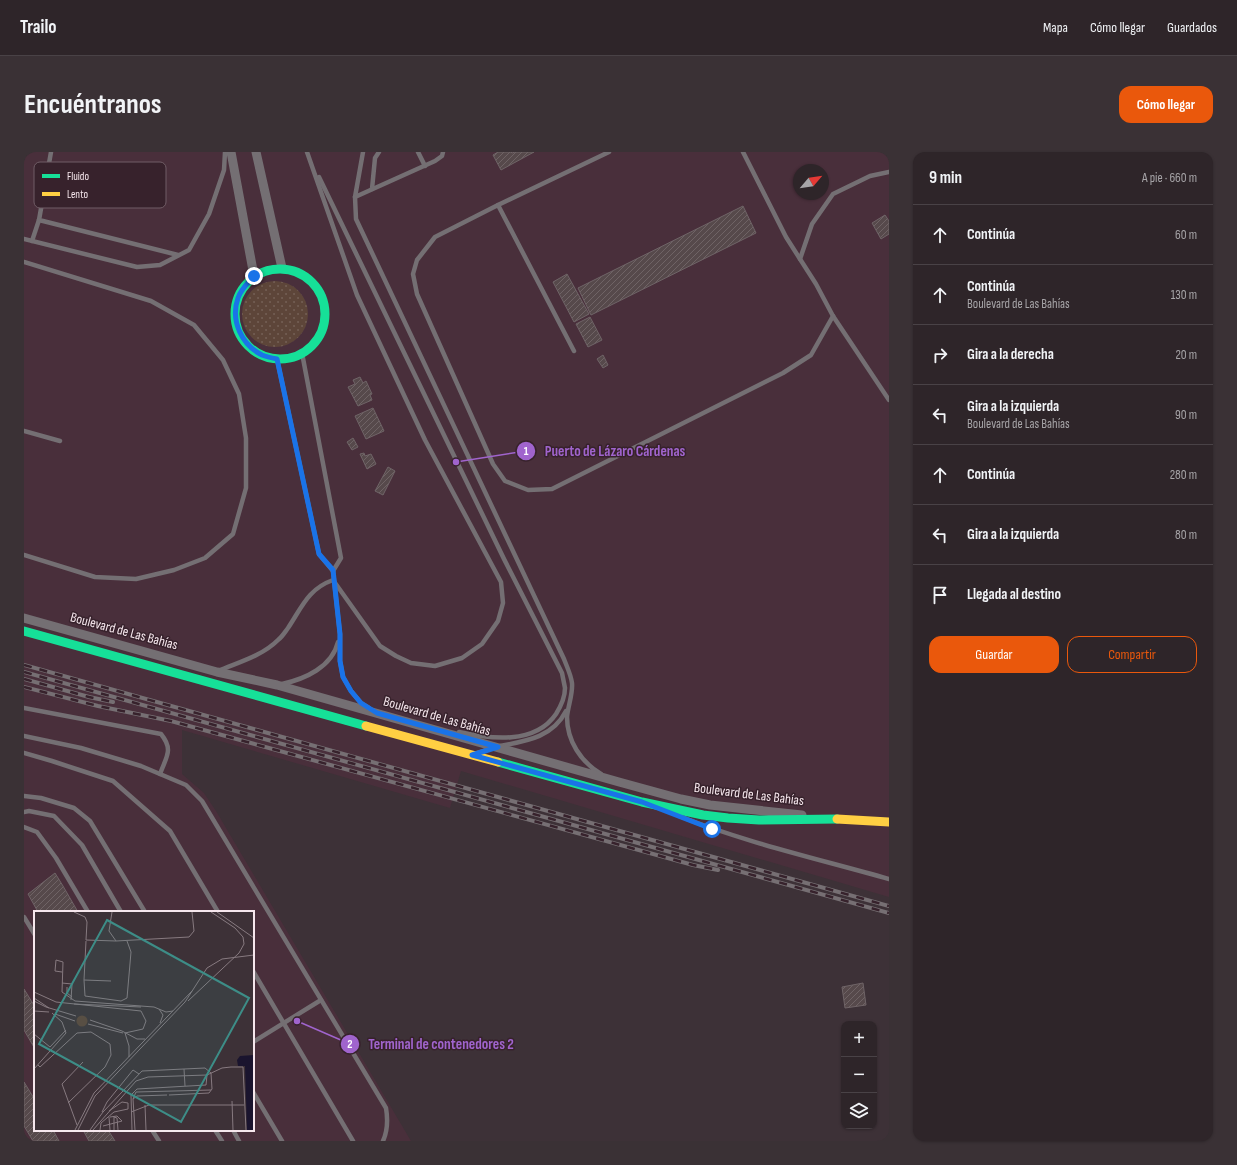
<!DOCTYPE html>
<html lang="es">
<head>
<meta charset="utf-8">
<style>
  :root { --surface:#2e2529; --page:#3a3135; --text:#f1f3f6; --muted:#a7a5a8; --line:#494246; --accent:#ea580c }
  body { margin:0; font-family:"Sofia Sans Condensed",sans-serif; background:var(--page); color:var(--text) }
  .controls { position:absolute; right:12px; bottom:12px; display:grid; overflow:hidden; border-radius:8px; box-shadow:0 1px 3px #0004 }
  .controls button { width:36px; height:36px; display:grid; place-items:center; padding:0; border:0; border-bottom:1px solid var(--line); background:var(--surface); color:var(--text); font:20px sans-serif }
  .compass { position:absolute; left:769px; top:12px; width:36px; height:36px; border-radius:50%; background:var(--surface); box-shadow:0 1px 3px #0004; rotate:61deg }
  .stop { position:absolute; width:12px; height:12px; margin:-9px; border:3px solid #1a73e8; border-radius:50%; background:#fff }
  .stop.end { background:#1a73e8; border-color:#fff; box-shadow:0 1px 4px #0008 }
  .list { margin:0; padding:0; list-style:none }
  h2 { display:flex; justify-content:space-between; align-items:center; height:52px; margin:0; padding:0 16px; font-size:17px }
  h2 small { font-size:13px; font-weight:400; color:var(--muted) }
  .list li { display:grid; grid-template-columns:26px 1fr auto; gap:12px; align-items:center; box-sizing:border-box; height:60px; padding:0 16px; border-top:1px solid var(--line) }
  .list b { display:block; font-size:15px; white-space:nowrap }
  .list p { margin:0; font-size:13px; white-space:nowrap; color:var(--muted) }
  .list em { font-size:13px; font-style:normal; color:var(--muted) }
  .actions { display:flex; gap:8px; padding:12px 16px }
  .actions a { flex:1; padding:9px 0; border:1px solid var(--accent); border-radius:12px; text-align:center; font-size:14px; color:var(--accent) }
  .actions .main { background:var(--accent); color:#fff }
  .icon { flex:none; width:22px; height:22px; fill:none; stroke:currentColor; stroke-width:2; stroke-linecap:round; stroke-linejoin:round }
  .map { position:relative; flex:none; width:865px; height:989px; overflow:hidden; border-radius:12px }
  header { display:flex; align-items:center; gap:24px; box-sizing:border-box; height:56px; padding:0 20px; background:var(--surface); border-bottom:1px solid var(--line) }
  header strong { font-size:19px }
  nav { display:flex; gap:22px; margin-inline-start:auto; font-size:14px }
  .intro { display:flex; align-items:center; justify-content:space-between; box-sizing:border-box; height:96px; padding:0 24px }
  h1 { margin:0; font-size:28px }
  .button { padding:10px 18px; border-radius:12px; background:var(--accent); color:#fff; font-size:14px; font-weight:700 }
  main { display:flex; gap:24px; padding:0 24px }
  aside { flex:1; background:var(--surface); border-radius:12px; box-shadow:0 1px 3px #0004 }
  .map>svg:first-child { display:block }
</style>
</head>
<body>
<header>
<strong>Trailo</strong>
<nav><a>Mapa</a><a>Cómo llegar</a><a>Guardados</a></nav>
</header>
<div class="intro"><h1>Encuéntranos</h1><a class="button">Cómo llegar</a></div>
<main>
<div class="map">
<svg width="865" height="989" viewBox="0 0 865 989">
  <defs>
    <pattern id="grass-dots" width="8" height="8" patternUnits="userSpaceOnUse"><rect width="8" height="8" fill="#5d4539"/><path d="M2 2h.1M6 6h.1" fill="none" stroke="#756056" stroke-width="1.8" stroke-linecap="round"/></pattern>
    <pattern id="building-hatch" width="6" height="6" patternUnits="userSpaceOnUse"><rect width="6" height="6" fill="#56494b"/><path d="M-1 1l2-2M0 6l6-6M5 7l2-2" fill="none" stroke="#6f6365"/></pattern>
  </defs>
  <rect width="100%" height="100%" fill="#3d3137"/>
  <path fill="#492f3b" fill-rule="evenodd" d="M0,0H865V745L437,619L426,656L158,578V622L180,641L192,659L387,989H0ZM775,18H799V42H775ZM11,760H229V978H11Z"/>
  <circle fill="url(#grass-dots)" cx="251" cy="162" r="33"/>
  <g fill="url(#building-hatch)" stroke="#6f6467">
    <path d="M474,0H487L488,1L491,0H510L477,18L469,3Z"/>
    <path d="M719,54L732,81L567,163L554,136Z"/>
    <path d="M861,63L865,69V82L857,87L848,71Z"/>
    <path d="M543,122L565,162L550,170L529,130Z"/>
    <path d="M566,165L578,188L564,195L552,172Z"/>
    <path d="M579,203L584,213L579,216L573,207Z"/>
    <path d="M336,225L339,231L342,229L348,242L346,243L348,248L334,254L324,235L331,232L329,228Z"/>
    <path d="M349,256L360,279L342,287L331,264Z"/>
    <path d="M329,286L334,295L328,298L323,290Z"/>
    <path d="M340,301L341,304L347,302L352,312L343,317L336,302Z"/>
    <path d="M364,315L371,319L359,343L351,339Z"/>
    <path d="M31,721L39,734L54,760H14L4,742Z"/>
    <path d="M839,831L842,853L821,856L818,835Z"/>
    <path d="M0,837L11,855V897L0,878Z"/>
    <path d="M0,930L11,948V978H29L35,989H9L0,974Z"/>
    <path d="M59,978H84L91,989H65Z"/>
  </g>
  <g fill="none" stroke-linecap="round" stroke-linejoin="round">
    <g stroke="#746f73" stroke-width="4.5">
      <path d="M27,0L15,68L154,103"/>
      <path d="M339,0L331,45L332,67L540,507C543,515 547,523 548,531C549,542 544,554 543,565C543,589 557,610 577,622"/>
      <path d="M394,0L401,14"/>
      <path d="M719,0L762,85L776,107"/>
      <path d="M865,20L846,24L809,42L788,72L776,107L792,132L809,164L865,248"/>
      <path d="M295,25L480,407L538,521C539,526 540,531 541,536C541,545 537,554 532,562C511,593 466,587 435,580"/>
      <path d="M348,37L351,6L355,0"/>
      <path d="M331,45L411,9L418,4L419,0"/>
      <path d="M474,53L585,0"/>
      <path d="M0,87L113,115L136,113L165,98L185,62L200,18L201,0"/>
      <path d="M8,89L15,68"/>
      <path d="M0,110L127,149L170,173L199,208L215,242L222,286V336L209,382L181,406L150,418L112,427L71,425L0,403"/>
      <path d="M550,199L474,53L411,85L393,108L389,122L393,142L469,312L481,329L504,338L528,337L759,221L787,203L809,164"/>
      <path d="M278,201L317,406L309,419"/>
      <path d="M253,207L295,402L309,419L316,482V509L319,525L327,539L337,551L345,556"/>
      <path d="M0,279L36,289"/>
      <path d="M194,519C215,510 238,504 254,488C258,485 261,480 264,476C278,455 284,437 309,428L356,494L372,504L387,511L411,514L438,506L458,492L474,469L479,451L477,430L401,288L333,143L283,0"/>
      <path d="M258,532C281,527 308,515 314,490"/>
      <path d="M0,556L137,582C150,598 142,605 136,622"/>
      <path d="M0,584L57,596L117,614L162,633L178,649L362,956C364,968 364,978 359,989"/>
      <path d="M476,594C503,589 529,585 542,559"/>
      <path d="M0,601L28,609L89,629L146,679L194,760"/>
      <path d="M453,601L469,596"/>
      <path d="M0,644L17,646L50,656L66,669L121,760"/>
      <path d="M0,660L5,659L30,664L58,693L97,760"/>
      <path d="M655,664C723,691 795,707 865,727"/>
      <path d="M0,675L13,680L32,706L64,760"/>
      <path d="M0,765L11,783"/>
      <path d="M229,819L329,989"/>
      <path d="M229,890L297,848"/>
      <path d="M229,940L258,989"/>
      <path d="M128,978L135,989"/>
      <path d="M191,978L198,989"/>
      <path d="M209,978L215,989"/>
    </g>
    <g stroke="#746f73" stroke-width="9">
      <path d="M207,0L230,124"/>
      <path d="M232,0L258,116"/>
      <path d="M0,466L193,520L253,533L595,630L657,647L686,653L778,663"/>
    </g>
    <g stroke="#16e098" stroke-width="9">
      <circle cx="256" cy="162" r="45"/>
      <path d="M0,479L342,574"/>
      <path d="M474,610L618,650L679,663L704,666L735,668L813,667"/>
    </g>
    <g stroke="#ffcf43" stroke-width="9">
      <path d="M342,574L474,610"/>
      <path d="M813,667L865,670"/>
    </g>
    <g stroke="#766f73" stroke-width="4">
      <g id="rail">
        <path d="M0,513L865,754"/>
        <path d="M0,520L865,761"/>
        <path d="M0,527L65,545L89,550"/>
        <path d="M0,535L74,554L147,569L669,713L694,718"/>
      </g>
    </g>
    <use href="#rail" stroke="#37222c" stroke-width="2.5" stroke-dasharray="8" stroke-linecap="butt"/>
  </g>
  <g fill="none" stroke-linecap="round" stroke-linejoin="round">
    <path stroke="#1a73e8" stroke-width="5" d="M230,124C224,131 217,137 214,146C206,169 218,193 238,203C243,205 248,206 253,207L295,402L309,418L316,482V509L319,525L327,539L337,551L353,561L474,595L448,603L618,650L688,677"/>
  </g>
  <g text-anchor="middle" dominant-baseline="central" stroke-width="3" stroke-linejoin="round" paint-order="stroke">
    <g font-size="14" fill="#f6e7ed" stroke="#37222c">
      <text transform="translate(100 479) rotate(15)">Boulevard de Las Bahías</text>
      <text transform="translate(413 564) rotate(16)">Boulevard de Las Bahías</text>
      <text transform="translate(725 642) rotate(7)">Boulevard de Las Bahías</text>
    </g>
  </g>
  <g transform="translate(10 759)">
    <rect width="220" height="220" fill="#3d3137"/>
    <path d="M42.5 110a5.5 5.5 0 1 1 11 0a5.5 5.5 0 1 1-11 0Z" fill="#5d4539"/>
    <path d="M220,144V219H213L211,155H204L203,149L206,145Z" fill="#1a142e"/>
    <path fill="none" stroke="#877a80" stroke-width="1" d="M40,1L51,6L53,11L52,29L82,30M78,1L75,20L82,30L155,26L160,20L158,1M183,1L220,27M28,61L21,60L22,49L29,51L28,81L41,90L120,96L132,101L139,100M50,69L52,30M77,70L50,69L51,85L87,90L93,87L97,41L93,30M28,72L38,73L37,89M33,76V82L38,86M0,81L22,91L107,100L112,110L109,118L91,122L95,135V146M0,87L15,97M0,90L12,96M154,90L205,42L210,33L209,26L201,17L177,1M40,93L107,96M12,96L42,105M125,98L129,104L126,112M0,100L15,101M21,103L41,110M56,109L88,120L103,128H111M54,113L89,122M0,123L16,136L32,119M4,154L6,156L43,122L57,121L76,133L77,144L71,156L34,192M0,158L32,122L28,111L18,102M150,158L151,175M99,188L103,185L133,184M198,190L199,219M111,194L112,219M68,201L73,191L99,159L105,163M97,201L115,194H210M75,206L76,219M43,214L28,173L49,151M69,215L88,210L83,205L76,206M41,219L60,182L158,80M44,219L61,185L151,91L173,57L188,48L220,44M56,219L69,201L108,160L171,157L177,162L178,178L175,182L135,184M59,219L102,170L114,166L173,164L188,157L197,156H209L212,219M66,219L67,212L80,201L94,198V192L88,191L75,200M80,219V206L83,207L84,219M98,219L97,184L103,178L172,174L173,164M101,219L99,188L102,181L177,179"/>
    <path fill="#3d8d87" fill-opacity="0.15" stroke="#3d8d87" stroke-width="2" d="M73,9L215,87L147,211L5,133Z"/>
    <rect width="220" height="220" fill="none" stroke="#f6e7ed" stroke-width="2"/>
  </g>
  <rect x="10" y="10" width="132" height="46" rx="6" fill="#37222c" stroke="#705d66" stroke-width="1"/>
  <rect x="18" y="22" width="18" height="4" fill="#16e098"/>
  <rect x="18" y="40" width="18" height="4" fill="#ffcf43"/>
  <g font-size="11" fill="#f6e7ed">
    <text x="43" y="28">Fluido</text>
    <text x="43" y="46">Lento</text>
  </g>
  <path fill="none" stroke="#a064cd" stroke-width="1.5" d="M432 310L502 299M273 869L326 892"/>
  <g fill="#a064cd" stroke="#37222c" stroke-width="1.5">
    <circle cx="432" cy="310" r="4"/>
    <circle cx="273" cy="869" r="4"/>
    <circle cx="502" cy="299" r="10"/>
    <circle cx="326" cy="892" r="10"/>
  </g>
  <g font-size="12" text-anchor="middle" font-weight="bold" fill="#fff">
    <text x="502" y="303">1</text>
    <text x="326" y="896">2</text>
  </g>
  <g font-size="15" text-anchor="middle" font-weight="bold" fill="#a064cd" stroke="#37222c" stroke-width="3" stroke-linejoin="round" paint-order="stroke">
    <text x="591" y="304">Puerto de Lázaro Cárdenas</text>
    <text x="417" y="897">Terminal de contenedores 2</text>
  </g>
</svg>
<div class="controls">
<button>+</button>
<button>−</button>
<button><svg class="icon" aria-label="layers" viewBox="0 0 24 24"><path d="M12 4l9 5-9 5-9-5zM3 14l9 5 9-5"/></svg></button>
</div>
<svg class="compass" viewBox="-18 -18 36 36"><path d="M0-13l5 13h-10z" fill="#e53935"/><path d="M0 13l5-13h-10z" fill="#a7a5a8"/></svg>
<div class="stop" style="left:688px;top:677px"></div>
<div class="stop end" style="left:230px;top:124px"></div>
</div>
<aside>
<h2>9 min<small>A pie · 660 m</small></h2>
<ul class="list">
<li><svg class="icon" aria-label="ahead" viewBox="0 0 24 24"><path d="M12 20V5M6 11l6-6 6 6"/></svg><div><b>Continúa</b></div><em>60 m</em></li>
<li><svg class="icon" aria-label="ahead" viewBox="0 0 24 24"><path d="M12 20V5M6 11l6-6 6 6"/></svg><div><b>Continúa</b><p>Boulevard de Las Bahías</p></div><em>130 m</em></li>
<li><svg class="icon" aria-label="right" viewBox="0 0 24 24"><path d="M7 20v-9h11M14 6l5 5-5 5"/></svg><div><b>Gira a la derecha</b></div><em>20 m</em></li>
<li><svg class="icon" aria-label="left" viewBox="0 0 24 24"><path d="M17 20v-9H6M10 6l-5 5 5 5"/></svg><div><b>Gira a la izquierda</b><p>Boulevard de Las Bahías</p></div><em>90 m</em></li>
<li><svg class="icon" aria-label="ahead" viewBox="0 0 24 24"><path d="M12 20V5M6 11l6-6 6 6"/></svg><div><b>Continúa</b></div><em>280 m</em></li>
<li><svg class="icon" aria-label="left" viewBox="0 0 24 24"><path d="M17 20v-9H6M10 6l-5 5 5 5"/></svg><div><b>Gira a la izquierda</b></div><em>80 m</em></li>
<li><svg class="icon" aria-label="arrive" viewBox="0 0 24 24"><path d="M6 21V4h12l-3 4 3 4H6"/></svg><div><b>Llegada al destino</b></div></li>
</ul>
<div class="actions"><a class="main">Guardar</a><a>Compartir</a></div>
</aside>
</main>
</body>
</html>
